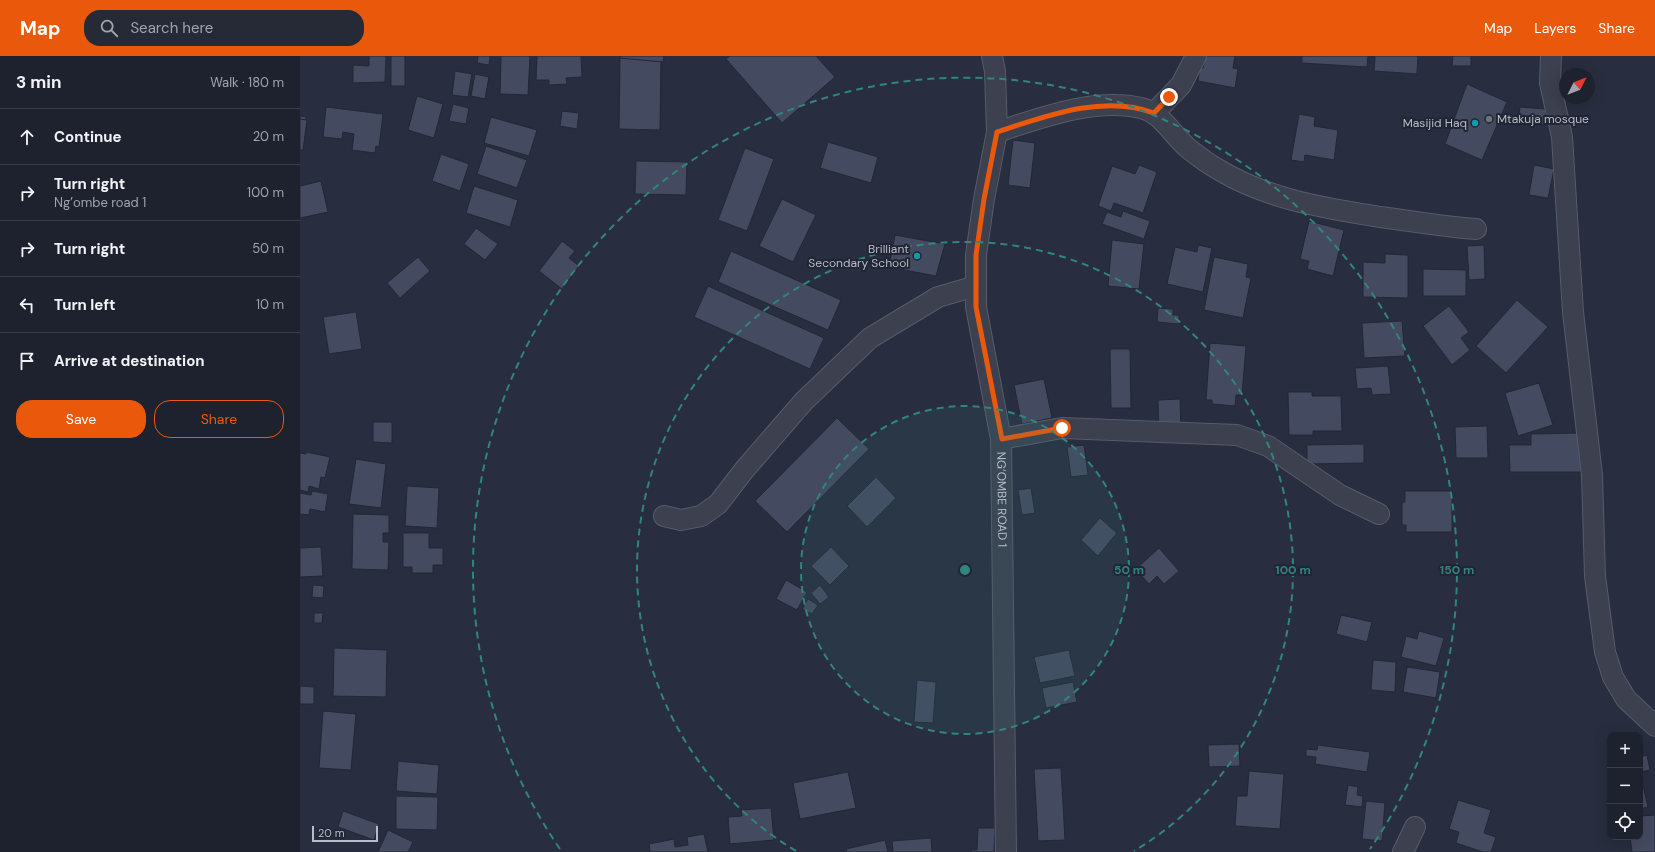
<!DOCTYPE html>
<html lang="en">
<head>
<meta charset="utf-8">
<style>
  :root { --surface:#1e222f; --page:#262a37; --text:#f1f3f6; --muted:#a1a4aa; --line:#3c3f4b; --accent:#ea580c }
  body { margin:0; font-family:"DM Sans",sans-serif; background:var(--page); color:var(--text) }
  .controls { position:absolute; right:12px; bottom:12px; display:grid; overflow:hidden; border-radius:8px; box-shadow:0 4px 16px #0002 }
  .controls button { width:36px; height:36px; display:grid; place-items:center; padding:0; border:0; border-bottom:1px solid var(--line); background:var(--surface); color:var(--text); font:20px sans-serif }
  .compass { position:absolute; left:1259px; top:12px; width:36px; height:36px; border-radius:50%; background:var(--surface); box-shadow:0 4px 16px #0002; rotate:48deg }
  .scale { position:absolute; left:12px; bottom:10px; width:66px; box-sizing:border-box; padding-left:4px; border:2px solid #b8bcca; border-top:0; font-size:11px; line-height:14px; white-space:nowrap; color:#b8bcca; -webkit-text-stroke:3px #212534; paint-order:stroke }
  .stop { position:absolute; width:12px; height:12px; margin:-9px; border:3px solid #ea580c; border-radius:50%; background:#fff }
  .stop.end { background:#ea580c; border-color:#fff; box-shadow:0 1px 4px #0008 }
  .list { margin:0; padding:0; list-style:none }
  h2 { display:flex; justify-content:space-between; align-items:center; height:52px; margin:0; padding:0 16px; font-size:17px }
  h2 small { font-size:13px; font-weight:400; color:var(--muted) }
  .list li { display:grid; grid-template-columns:26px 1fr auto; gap:12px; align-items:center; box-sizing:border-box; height:56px; padding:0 16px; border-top:1px solid var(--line) }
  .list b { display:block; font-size:15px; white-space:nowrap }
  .list p { margin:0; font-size:13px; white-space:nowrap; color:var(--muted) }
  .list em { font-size:13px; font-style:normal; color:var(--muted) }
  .actions { display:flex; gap:8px; padding:12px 16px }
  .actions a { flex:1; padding:9px 0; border:1px solid var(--accent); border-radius:16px; text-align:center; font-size:14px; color:var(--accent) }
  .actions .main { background:var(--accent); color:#fff }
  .icon { flex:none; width:22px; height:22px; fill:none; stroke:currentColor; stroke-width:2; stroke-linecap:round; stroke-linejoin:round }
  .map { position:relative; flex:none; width:1355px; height:796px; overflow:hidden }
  header { display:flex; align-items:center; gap:24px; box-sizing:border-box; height:56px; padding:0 20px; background:var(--accent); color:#fff }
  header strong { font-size:19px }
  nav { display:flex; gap:22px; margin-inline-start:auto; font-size:14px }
  .search { width:280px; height:36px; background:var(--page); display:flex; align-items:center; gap:10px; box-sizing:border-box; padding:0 14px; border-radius:16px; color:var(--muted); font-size:15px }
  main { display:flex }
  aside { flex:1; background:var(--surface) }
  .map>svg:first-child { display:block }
</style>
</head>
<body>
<header>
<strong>Map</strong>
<div class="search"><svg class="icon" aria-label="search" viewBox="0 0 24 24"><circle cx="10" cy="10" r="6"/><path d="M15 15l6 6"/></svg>Search here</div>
<nav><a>Map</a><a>Layers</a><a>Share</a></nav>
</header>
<main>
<aside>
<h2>3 min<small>Walk · 180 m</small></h2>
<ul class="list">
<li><svg class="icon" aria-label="ahead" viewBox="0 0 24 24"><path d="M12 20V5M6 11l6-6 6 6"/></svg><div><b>Continue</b></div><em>20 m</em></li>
<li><svg class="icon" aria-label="right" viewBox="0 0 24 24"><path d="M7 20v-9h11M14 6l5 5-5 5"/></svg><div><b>Turn right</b><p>Ng’ombe road 1</p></div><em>100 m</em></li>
<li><svg class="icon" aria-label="right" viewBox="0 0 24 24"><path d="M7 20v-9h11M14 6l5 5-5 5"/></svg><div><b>Turn right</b></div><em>50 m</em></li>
<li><svg class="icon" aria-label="left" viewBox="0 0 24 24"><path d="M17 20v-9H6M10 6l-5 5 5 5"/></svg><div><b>Turn left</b></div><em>10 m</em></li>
<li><svg class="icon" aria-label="arrive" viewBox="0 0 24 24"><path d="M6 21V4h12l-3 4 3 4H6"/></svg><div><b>Arrive at destination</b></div></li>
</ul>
<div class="actions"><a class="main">Save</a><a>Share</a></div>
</aside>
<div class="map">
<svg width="1355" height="796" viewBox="0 0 1355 796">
  <rect width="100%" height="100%" fill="#282d3f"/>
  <g fill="#444a5f" stroke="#232736">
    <path d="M69,0H86L85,26L53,27V9L69,10Z"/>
    <rect x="91" y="0" width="14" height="30"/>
    <path d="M178,0H190L189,9L177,7Z"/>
    <path d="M201,0H230L228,39L200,38Z"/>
    <path d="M237,0H281L282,21L266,22L267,28L249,29V24H236Z"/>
    <path d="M320,0H361L360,74L319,73Z"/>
    <path d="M321,0H364L363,6L320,2Z"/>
    <path d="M430,0H516L535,21L482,67L426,3Z"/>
    <path d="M905,0H935L933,12L938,13L935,32L898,25L900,11L903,12Z"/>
    <path d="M1002,0H1068L1067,11L1002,7Z"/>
    <path d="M1071,0H1118L1117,18L1074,15L1075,1Z"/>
    <path d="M1153,0H1171V10H1152Z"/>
    <path d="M155,15L172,18L168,41L152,39Z"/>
    <path d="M175,18L189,21L185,43L171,40Z"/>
    <path d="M1167,28L1207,46L1182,104L1145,88Z"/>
    <path d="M117,40L143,48L134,82L108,74Z"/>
    <path d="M153,48L169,52L166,68L149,65Z"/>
    <path d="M26,51L83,58L79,91L76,90L75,97L52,94L54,78L43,76L42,83L23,81Z"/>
    <path d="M1220,51L1246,53L1244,69L1218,66Z"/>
    <path d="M262,55L279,57L277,73L260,70Z"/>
    <path d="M999,58L1015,61L1014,70L1038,74L1034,104L1005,99L1004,106L991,104Z"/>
    <path d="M0,60L6,61L4,86H0Z"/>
    <path d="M191,61L237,74L229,100L184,87Z"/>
    <path d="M0,63L7,64L3,94H0Z"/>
    <path d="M713,84L735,87L730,132L708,129Z"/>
    <path d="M528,86L578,101L571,127L520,112Z"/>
    <path d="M186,90L227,104L217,132L177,118Z"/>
    <path d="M445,92L474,103L447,175L418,164Z"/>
    <path d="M141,98L169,108L160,135L132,125Z"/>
    <path d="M336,105L387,106L386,139L335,138Z"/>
    <path d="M839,109L857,116L843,157L814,147L811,155L798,150L812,110L835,118Z"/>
    <path d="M1234,109L1254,113L1248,142L1229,139Z"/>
    <path d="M21,125L28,156L0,162V130Z"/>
    <path d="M174,130L218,144L210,171L166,157Z"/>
    <path d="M482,143L516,159L493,206L459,190Z"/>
    <path d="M823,155L850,165L844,183L802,168L807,156L821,161Z"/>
    <path d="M1009,165L1044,174L1033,220L1007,213L1009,205L1000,203Z"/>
    <path d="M176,172L198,188L185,204L164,188Z"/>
    <path d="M595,179L645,188L636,220L589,211Z"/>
    <path d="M812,184L844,188L839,233L808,230Z"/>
    <path d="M262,185L275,195L269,202L279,210L262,233L239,215Z"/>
    <path d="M898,189L912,192L903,236L867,228L875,191L897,196Z"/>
    <path d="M1184,189L1185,223L1169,224L1167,190Z"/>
    <path d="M431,195L541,244L528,274L418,226Z"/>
    <path d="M1085,198L1108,199V242L1063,241V206L1085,207Z"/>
    <path d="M118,201L130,215L100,242L87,227Z"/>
    <path d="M914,201L948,208L946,221L951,222L943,262L904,254Z"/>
    <path d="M1123,213L1166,214V240H1123Z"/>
    <path d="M408,230L524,282L510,313L394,261Z"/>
    <path d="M1217,244L1248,271L1206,317L1176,290Z"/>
    <path d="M1149,250L1169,276L1161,282L1170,294L1152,309L1123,270Z"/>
    <path d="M858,252L873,253V259H879V268L857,266Z"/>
    <path d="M56,256L62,293L29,298L23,261Z"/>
    <path d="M1102,265L1105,300L1064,302L1062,267Z"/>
    <path d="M910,287L946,290L942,339H936L935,350L912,348V344H906Z"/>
    <path d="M810,293H830L831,352H811Z"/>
    <path d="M1088,310L1091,338L1072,339L1071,332L1057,333L1055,312Z"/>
    <path d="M744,323L752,362L722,368L714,329Z"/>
    <path d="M1239,327L1253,369L1218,380L1205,337Z"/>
    <path d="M988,336H1012V340H1041L1042,375H1013V379H989Z"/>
    <path d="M880,343L881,373L859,374L858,344Z"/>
    <path d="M537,362L569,393L487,476L455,445Z"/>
    <path d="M73,366H92V387L73,386Z"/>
    <path d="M1187,370L1188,402H1156L1155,371Z"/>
    <path d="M1281,377V416H1210L1209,389H1231V378Z"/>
    <path d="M1064,388V407L1007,408V389Z"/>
    <path d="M784,389L788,419L771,421L767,391Z"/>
    <path d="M6,396L30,401L25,422L21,421L19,433L9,430L8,436L0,434V397L6,398Z"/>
    <path d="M56,403L86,408L81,452L49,448Z"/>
    <path d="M576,421L596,442L567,471L547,450Z"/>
    <path d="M107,430L139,432L137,472L105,470Z"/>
    <path d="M731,432L735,457L722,459L718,434Z"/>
    <path d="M12,435L28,438L25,456L10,453L9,459L0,458V437L11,439Z"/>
    <path d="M1105,435H1152V476H1106V469H1102V446H1105Z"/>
    <path d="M53,458L89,459V477H83V486H89L88,514L52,513Z"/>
    <path d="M800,462L817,477L798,500L781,484Z"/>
    <path d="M103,477H129V492H143V509H133V517H112V511H103Z"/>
    <path d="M21,491L23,520L0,521V492Z"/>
    <path d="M531,491L549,510L530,529L511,510Z"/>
    <path d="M859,492L879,515L864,528L857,520L849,528L836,513Z"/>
    <path d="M486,524L507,536L497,554L476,543Z"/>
    <path d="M13,529L24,530L23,542L12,541Z"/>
    <path d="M520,529L529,541L520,548L511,537Z"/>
    <path d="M508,543L518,549L512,558L502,553Z"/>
    <path d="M14,557H23L22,567H14Z"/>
    <path d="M1041,559L1072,566L1067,586L1036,578Z"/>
    <path d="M1119,575L1144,582L1136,610L1101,601L1106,580L1117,583Z"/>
    <path d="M34,592L87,594L86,641L33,640Z"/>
    <path d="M769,594L775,620L740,627L734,601Z"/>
    <path d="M1073,604L1096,606L1095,636L1071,634Z"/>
    <path d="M1107,611L1140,616L1136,642L1103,636Z"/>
    <path d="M617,624L636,626L633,667L614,666Z"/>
    <path d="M773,626L777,646L746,652L742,632Z"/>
    <path d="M0,630L14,631V648H0Z"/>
    <path d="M23,655L56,658L51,714L19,712Z"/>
    <path d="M939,688L940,710L909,711L908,689Z"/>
    <path d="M1018,689L1070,696L1067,716L1015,708L1016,701L1006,700V693L1017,694Z"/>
    <path d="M1347,699L1350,714L1340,716L1348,751L1340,753V701Z"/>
    <path d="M98,705L139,709L137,738L96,735Z"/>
    <path d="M761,712L765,784L738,785L734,713Z"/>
    <path d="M949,715L984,718L980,773L935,770L937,740H947Z"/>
    <path d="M548,716L556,752L500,763L493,727Z"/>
    <path d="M1048,729L1058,731L1057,739L1063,740L1062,751L1045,749Z"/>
    <path d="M96,740L138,741L137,774L96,773Z"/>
    <path d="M1158,744L1191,754L1184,777L1196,781L1191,796H1183L1156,787L1159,776L1149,773Z"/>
    <path d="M1066,745L1085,747L1082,785L1062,783Z"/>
    <path d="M471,752L474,784L430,788L428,761L442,760L441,754Z"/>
    <path d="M43,755L79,768L74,784L38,771Z"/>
    <path d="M1355,759V796H1332L1330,781H1340V760Z"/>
    <path d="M678,772H695L694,796H671V794H677Z"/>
    <path d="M88,774L113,786L108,796H78Z"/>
    <path d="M404,778L408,796H350L349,788L374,783L375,791L388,789L387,781Z"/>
    <path d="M631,782L632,796H593L592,785Z"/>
    <path d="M585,784L588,796H547L546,793Z"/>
  </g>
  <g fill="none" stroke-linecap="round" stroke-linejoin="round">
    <g stroke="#575b6a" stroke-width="22">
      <g id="street">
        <path id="s1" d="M692,0L695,15L697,76L684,143L676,199V251L701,383L706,796"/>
        <path d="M1251,0L1250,27L1262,81L1273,256L1292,419L1295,520L1305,596L1313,621L1326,643L1355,670"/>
        <path d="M854,57L881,29L896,0"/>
        <path d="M697,76C740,62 796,41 841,52C862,57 873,80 889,93C899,101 910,109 921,115C970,144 1026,152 1080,161C1112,165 1144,171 1176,173"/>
        <path d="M701,383L762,372L937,379L968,390L1040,439L1079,458"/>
        <path d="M364,460L381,464L401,460L418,448L445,413L504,345L570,282L638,241L676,230"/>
        <path d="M1103,796L1115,771"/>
      </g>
    </g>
    <use href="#street" stroke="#3c404f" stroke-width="20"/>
  </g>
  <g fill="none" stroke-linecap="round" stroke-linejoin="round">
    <path stroke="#ea580c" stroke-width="5" d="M762,372L702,383L676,251V199L684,143L697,76C746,60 803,38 854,57L869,41"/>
  </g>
  <circle cx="665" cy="514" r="164" fill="#318480" fill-opacity=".12"/>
  <g fill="none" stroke="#318480" stroke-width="2" stroke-dasharray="7 5">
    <circle cx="665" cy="514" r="164"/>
    <path d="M496 795A328 328 0 1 1 834 795"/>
    <path d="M260 793A492 492 0 1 1 1070 793"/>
  </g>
  <circle fill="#6b7280" stroke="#212534" stroke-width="1.5" cx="1189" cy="63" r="4"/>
  <g fill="#0f9aa8" stroke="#212534" stroke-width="1.5">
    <circle cx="1175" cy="67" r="4"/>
    <circle cx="617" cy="200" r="4"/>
  </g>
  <g text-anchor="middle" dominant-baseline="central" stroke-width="4" stroke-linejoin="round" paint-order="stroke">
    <g font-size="12" fill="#b8bcca" stroke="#212534" text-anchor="end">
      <text x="1197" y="63" text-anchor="start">Mtakuja mosque</text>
      <text x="1167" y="67">Masijid Haq</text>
      <text x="609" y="193">Brilliant<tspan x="609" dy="14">Secondary School</tspan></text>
    </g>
    <g font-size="12" fill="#b8bcca" stroke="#212534">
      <text stroke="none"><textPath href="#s1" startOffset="448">NG’OMBE ROAD 1</textPath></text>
    </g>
  </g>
  <circle cx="665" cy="514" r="6" fill="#318480" stroke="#212534" stroke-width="2"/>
  <g font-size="12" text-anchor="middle" font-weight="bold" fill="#318480" stroke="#212534" stroke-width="4" stroke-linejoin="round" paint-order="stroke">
    <text x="829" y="518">50 m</text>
    <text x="993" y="518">100 m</text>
    <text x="1157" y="518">150 m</text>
  </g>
</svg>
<div class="controls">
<button>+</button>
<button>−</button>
<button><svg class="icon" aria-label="locate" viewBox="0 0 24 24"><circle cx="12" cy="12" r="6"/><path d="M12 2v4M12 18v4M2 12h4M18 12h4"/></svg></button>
</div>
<svg class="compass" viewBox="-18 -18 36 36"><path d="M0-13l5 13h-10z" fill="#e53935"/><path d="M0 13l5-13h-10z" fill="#a1a4aa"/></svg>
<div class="scale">20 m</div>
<div class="stop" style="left:762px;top:372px"></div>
<div class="stop end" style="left:869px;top:41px"></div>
</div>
</main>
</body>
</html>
